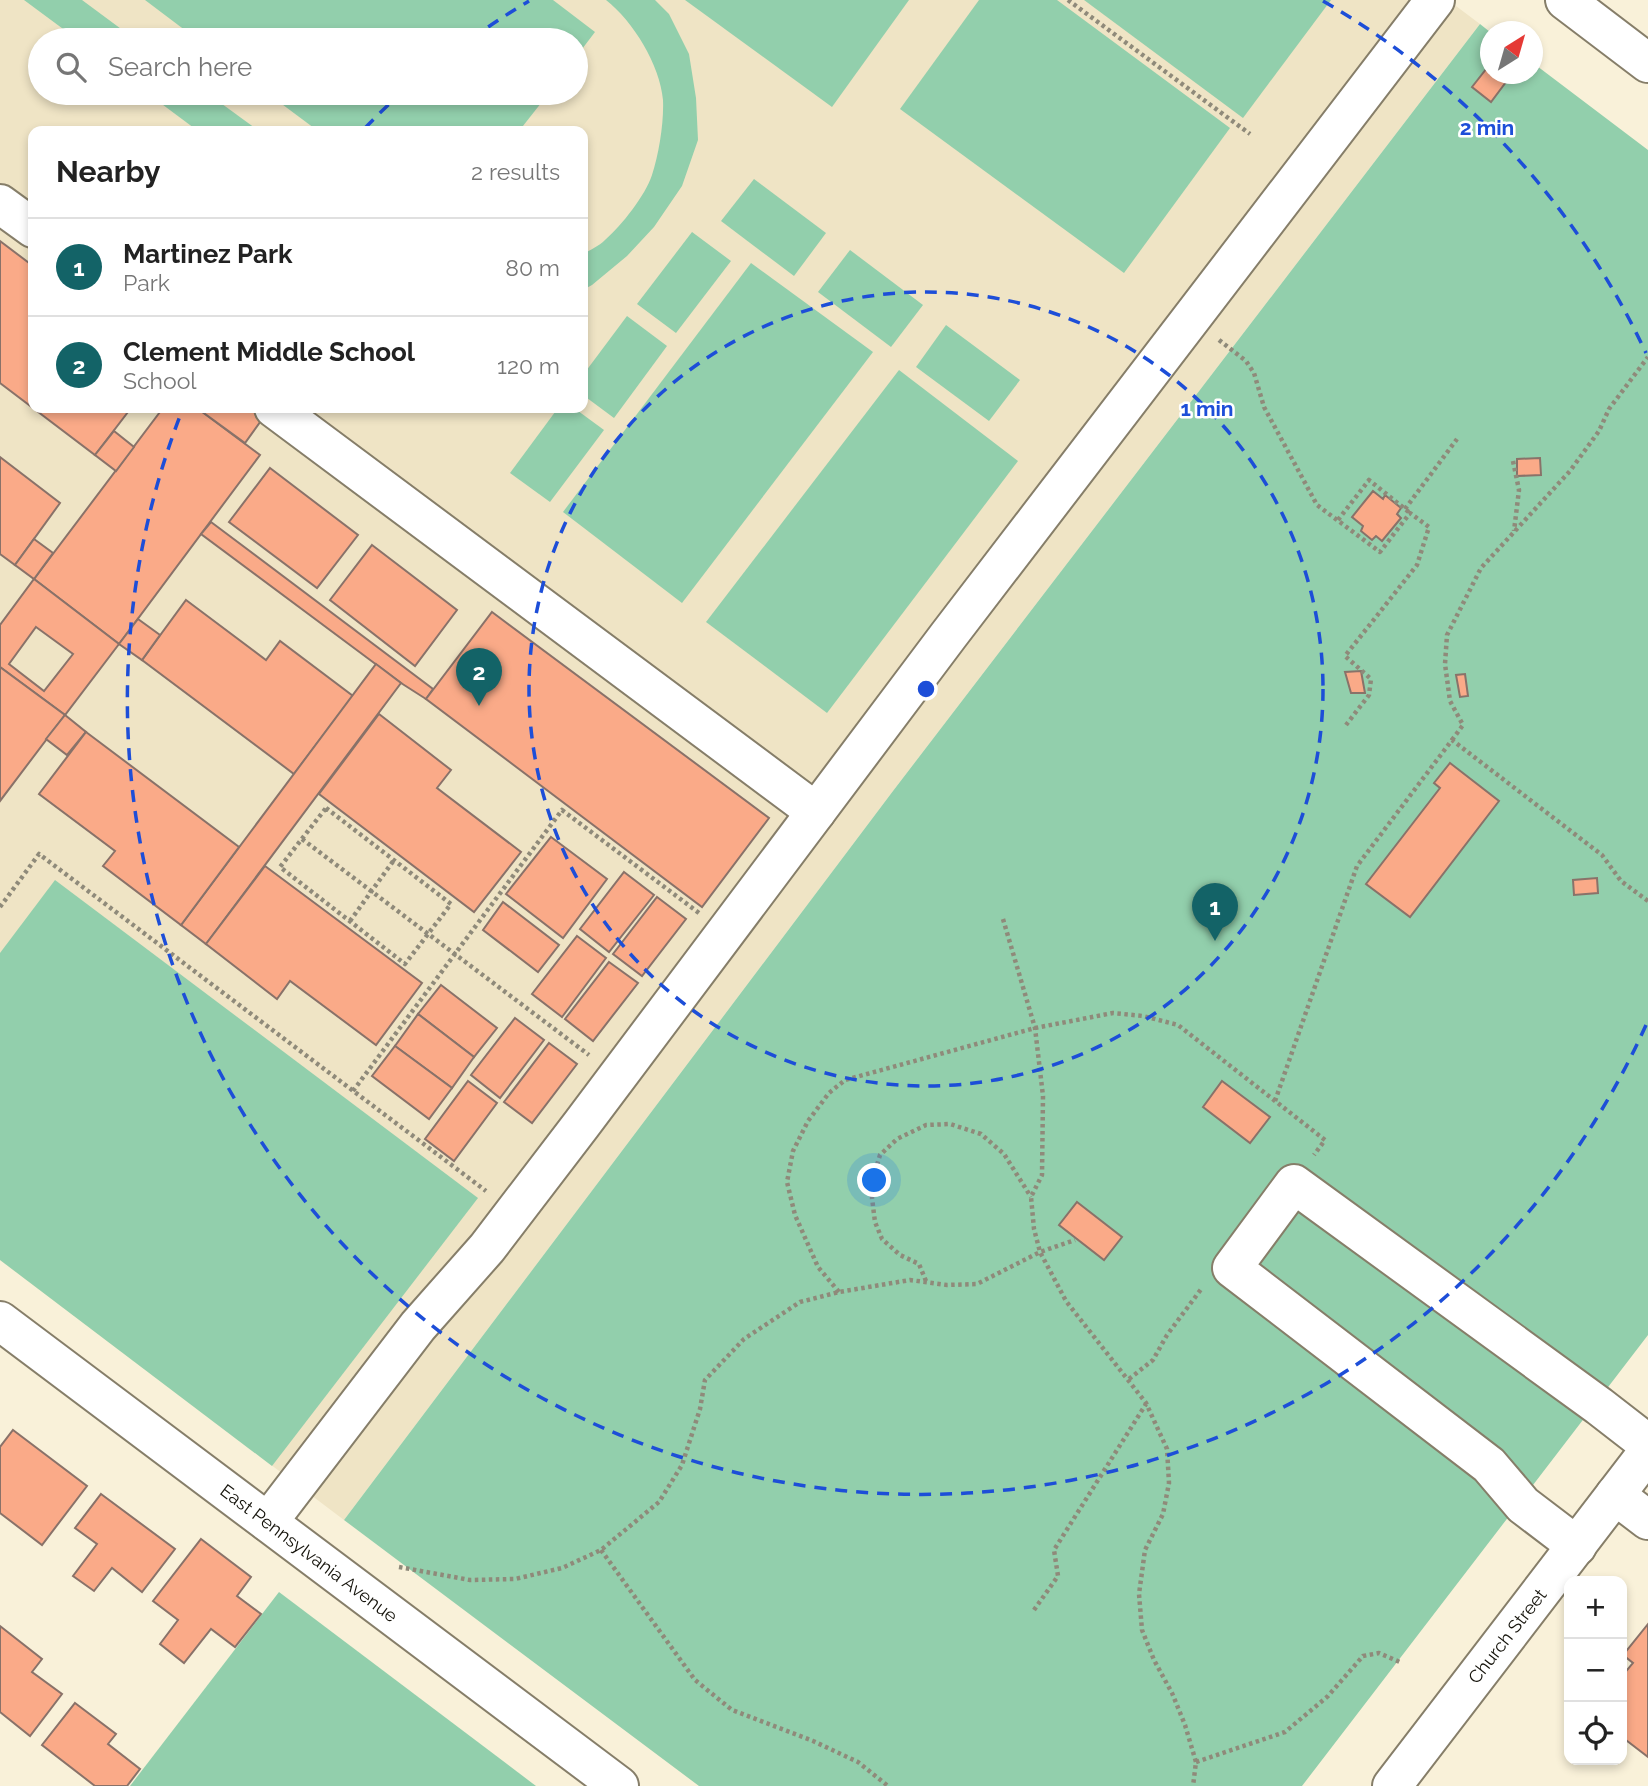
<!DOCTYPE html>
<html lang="en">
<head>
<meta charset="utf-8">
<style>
  :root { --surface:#fff; --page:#f6f6f6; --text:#222; --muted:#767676; --line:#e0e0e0; --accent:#136367 }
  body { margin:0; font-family:Raleway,sans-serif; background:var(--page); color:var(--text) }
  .controls { position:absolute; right:21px; bottom:21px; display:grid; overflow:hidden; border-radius:14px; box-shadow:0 4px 10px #0003 }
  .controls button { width:63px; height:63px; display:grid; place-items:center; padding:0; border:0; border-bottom:2px solid var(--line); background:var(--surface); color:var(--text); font:35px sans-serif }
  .compass { position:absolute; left:1480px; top:21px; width:63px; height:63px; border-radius:50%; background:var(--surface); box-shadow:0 4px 10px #0003; rotate:37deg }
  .you { position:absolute; left:875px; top:1181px; width:24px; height:24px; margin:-18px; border:5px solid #fff; border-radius:50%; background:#1a73e8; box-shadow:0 0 0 10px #1a73e833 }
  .badge { display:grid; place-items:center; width:46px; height:46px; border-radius:50%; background:var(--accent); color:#fff; font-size:23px; font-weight:700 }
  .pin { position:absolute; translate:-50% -58px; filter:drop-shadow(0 2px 4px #0008) }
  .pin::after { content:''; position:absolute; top:37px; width:24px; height:21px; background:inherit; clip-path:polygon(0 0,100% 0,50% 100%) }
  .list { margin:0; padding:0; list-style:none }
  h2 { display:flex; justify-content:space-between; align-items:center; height:91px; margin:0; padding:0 28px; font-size:30px }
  h2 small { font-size:23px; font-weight:400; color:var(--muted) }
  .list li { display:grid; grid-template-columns:46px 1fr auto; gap:21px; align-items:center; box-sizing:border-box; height:98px; padding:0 28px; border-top:2px solid var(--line) }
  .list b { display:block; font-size:26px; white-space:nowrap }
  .list p { margin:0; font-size:23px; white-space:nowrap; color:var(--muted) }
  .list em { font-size:23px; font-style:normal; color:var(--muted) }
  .icon { flex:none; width:38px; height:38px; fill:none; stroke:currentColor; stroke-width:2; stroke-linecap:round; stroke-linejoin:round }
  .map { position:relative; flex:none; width:1648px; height:1786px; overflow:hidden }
  .search { position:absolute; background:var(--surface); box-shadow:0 4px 10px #0003; left:28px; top:28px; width:560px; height:77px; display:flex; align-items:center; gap:18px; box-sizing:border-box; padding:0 24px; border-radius:38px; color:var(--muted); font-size:26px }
  .panel { position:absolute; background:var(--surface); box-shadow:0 4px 10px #0003; left:28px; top:126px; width:560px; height:287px; border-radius:14px }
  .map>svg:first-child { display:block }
</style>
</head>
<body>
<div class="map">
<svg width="1648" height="1786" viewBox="0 0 1648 1786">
  <rect width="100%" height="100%" fill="#f9f1d9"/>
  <path fill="#efe4c5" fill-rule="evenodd" d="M0,0H1448L1480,24L893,791L344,1520L0,1260ZM40,40H576V93H40ZM33,131H583V408H33Z"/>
  <g fill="#92cfac">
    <path d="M24,0H82L136,40H78Z"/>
    <path d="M145,0H553L595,32L576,57V40H198Z"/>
    <path d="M606,0H655L669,14L689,54L696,98L698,140L682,186L654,227L627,256L592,285L583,290V254C590,250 599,246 605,240C622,225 645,196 652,175C659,154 664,122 663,100C660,65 633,21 606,0Z"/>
    <path d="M685,0H909L832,107Z"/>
    <path d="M979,0H1057L1230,128L1124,273L900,109Z"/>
    <path d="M1084,0H1331L1243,118Z"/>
    <path d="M1480,24L1490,32V74H1532L1533,63L1648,150V1335L1302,1786H699L344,1520L893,791Z"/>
    <path d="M147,93H207L259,131H198Z"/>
    <path d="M267,93H549L519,131H318Z"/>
    <path d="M754,179L826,233L794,276L721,221Z"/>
    <path d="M692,232L731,261L676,333L637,304Z"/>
    <path d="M850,250L923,305L891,347L818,292Z"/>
    <path d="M751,263L873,352L682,603L563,512Z"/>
    <path d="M627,316L667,346L614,418L583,395V375Z"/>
    <path d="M946,325L1020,380L989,421L916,367Z"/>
    <path d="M899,370L1018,461L827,713L706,622Z"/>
    <path d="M558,408H574L604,430L550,502L510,473Z"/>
    <path d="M55,880L478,1198L272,1466L0,1260V953Z"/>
    <path d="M279,1592L536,1786H130Z"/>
  </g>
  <g fill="#faaa88" stroke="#897269" stroke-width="2" fill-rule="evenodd">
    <path d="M1487,68L1490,71V74H1494L1506,82L1491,102L1472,87Z"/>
    <path d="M0,241L33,266V408H131L95,455L0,383Z"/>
    <path d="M163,408H197L260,455L119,644L34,579Z"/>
    <path d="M197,408H250L263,418L245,443Z"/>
    <path d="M114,431L134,447L116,471L95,455Z"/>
    <path d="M0,457L60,503L15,565L0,554Z"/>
    <path d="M1540,458L1541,475L1517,476V459Z"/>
    <path d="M270,468L358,535L317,588L229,522Z"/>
    <path d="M1373,491L1383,499L1385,495L1401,508L1397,514L1401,518L1382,541L1376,536L1372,540L1361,531L1363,526L1352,517Z"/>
    <path d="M211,522L433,689L426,699L401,683L201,534Z"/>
    <path d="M34,539L53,553L34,579L15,565Z"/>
    <path d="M372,545L457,610L415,666L330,600Z"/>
    <path d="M34,579L119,644L65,715L0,667V625ZM36,627L73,654L44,691L9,664Z"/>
    <path d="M186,600L266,660L280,641L353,696L294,774L142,660Z"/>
    <path d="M492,612L769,818L702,907L426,699Z"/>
    <path d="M138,619L160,635L142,660L119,644Z"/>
    <path d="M376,664L401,683L206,944L181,925Z"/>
    <path d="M0,667L65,715L0,801Z"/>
    <path d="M1361,671L1365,693H1351L1345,672Z"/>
    <path d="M1465,674L1468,696L1460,697L1456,675Z"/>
    <path d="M379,714L451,770L437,788L521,852L474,912L319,794Z"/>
    <path d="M65,715L86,732L67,755L46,739Z"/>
    <path d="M86,732L239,847L181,925L103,866L115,851L39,794Z"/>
    <path d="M1450,763L1499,801L1410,917L1366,884L1440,788L1434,783Z"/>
    <path d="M551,837L607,879L563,938L506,894Z"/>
    <path d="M265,866L422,983L376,1045L290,981L277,999L206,944Z"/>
    <path d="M624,872L654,895L609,952L580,929Z"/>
    <path d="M1597,878L1598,893L1574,895L1573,880Z"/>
    <path d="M657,897L686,919L642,976L613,954Z"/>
    <path d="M503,902L559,945L538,972L483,930Z"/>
    <path d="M577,936L606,958L562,1017L532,994Z"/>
    <path d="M609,962L638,983L593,1041L565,1019Z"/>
    <path d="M441,985L497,1028L474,1057L418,1014Z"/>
    <path d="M418,1014L474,1057L452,1088L395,1046Z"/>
    <path d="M515,1018L544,1040L500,1098L471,1075Z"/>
    <path d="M549,1043L577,1064L532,1123L504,1102Z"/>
    <path d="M395,1046L452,1088L429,1119L372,1076Z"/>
    <path d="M468,1081L497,1103L454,1161L425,1139Z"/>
    <path d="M1222,1081L1270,1117L1250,1143L1203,1107Z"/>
    <path d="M1077,1202L1122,1237L1104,1260L1059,1225Z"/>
    <path d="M13,1430L87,1486L42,1545L0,1513V1447Z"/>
    <path d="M101,1494L175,1549L142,1592L112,1568L94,1591L73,1576L97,1544L75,1528Z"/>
    <path d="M201,1539L251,1577L237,1596L261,1614L235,1647L211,1629L184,1663L160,1644L178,1620L153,1601Z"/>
    <path d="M1648,1624V1757L1622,1737V1676L1633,1663L1623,1655Z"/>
    <path d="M0,1626L42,1659L32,1672L62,1694L30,1736L0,1712Z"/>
    <path d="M75,1703L116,1734L108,1744L140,1769L127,1786H95L42,1745Z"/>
  </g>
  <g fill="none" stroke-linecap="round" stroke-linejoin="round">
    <g stroke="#867e69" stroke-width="42">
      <g id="minor">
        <path d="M1565,0L1648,63"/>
        <path d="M0,204L33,228"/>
        <path d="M274,408L816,812"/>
        <path d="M0,1321L619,1786"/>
        <path d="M1615,1495L1648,1520"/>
        <path d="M268,1522L418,1326L487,1248L581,1125L948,636L1435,0"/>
        <path d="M1577,1546L1523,1505L1489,1465L1232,1268L1294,1184L1599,1406L1648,1444"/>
        <path d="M1392,1786L1648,1452"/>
      </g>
    </g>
    <g stroke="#8f8a7a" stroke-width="4.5" stroke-dasharray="3.5 3.5" stroke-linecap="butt">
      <path d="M1068,0L1250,134"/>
      <path d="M1219,340L1246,361L1254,373L1264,407L1317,505L1380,552L1410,513L1429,527L1417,565L1345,656L1371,679L1369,695L1346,725"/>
      <path d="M1513,461L1519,490L1514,531"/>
      <path d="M1405,509L1457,439"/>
      <path d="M1338,520L1369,480L1410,513"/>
      <path d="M1452,740L1463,725L1450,701L1445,664L1447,635L1481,568L1570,471L1599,431L1609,409L1648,357"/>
      <path d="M326,808L451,904L405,964L280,867Z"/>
      <path d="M302,839L589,1055"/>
      <path d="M0,907L39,854L486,1191"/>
      <path d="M1003,919L1035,1028L1043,1096L1042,1175L1031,1197L1034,1229L1040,1252L1066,1301L1146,1403L1167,1449L1169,1483L1163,1514L1145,1550L1139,1594L1142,1630L1154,1660L1172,1693L1185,1725L1196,1762L1193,1786"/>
      <path d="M350,921L394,860"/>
      <path d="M353,1091L562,810L699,913"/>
      <path d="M1275,1101L1357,866L1452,740L1602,855L1621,881L1648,901"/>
      <path d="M926,1281L919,1264L900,1255L882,1239L875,1222L872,1198L873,1178L880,1155L897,1139L926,1125L950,1124L981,1134L1004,1154L1031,1197"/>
      <path d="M839,1292L818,1267L795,1215L787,1182L793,1151L808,1121L829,1093L845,1080L1035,1028L1113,1013L1143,1016L1178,1025L1325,1140L1314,1155"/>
      <path d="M1129,1379L1153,1360L1167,1335L1202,1288"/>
      <path d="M601,1550L695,1680L732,1710L813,1741L858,1762L888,1786"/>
      <path d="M399,1567L470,1580L515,1579L562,1568L601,1550L659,1502L682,1465L700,1409L705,1380L744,1339L800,1302L839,1292L910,1280L947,1285L977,1284L1040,1252L1075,1240"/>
      <path d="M1034,1610L1058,1576L1054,1550L1146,1404"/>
      <path d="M1196,1762L1285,1732L1328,1696L1363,1656L1379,1653L1402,1663"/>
    </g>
    <use href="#minor" stroke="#fff" stroke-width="38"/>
  </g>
  <g fill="none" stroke="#1d4ed8" stroke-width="3.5" stroke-dasharray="12 9">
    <circle cx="926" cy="689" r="397"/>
    <path d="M1646 1025A794 794 0 0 1 182 411M365 128A794 794 0 0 1 400 94M471 39A794 794 0 0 1 529 1M1323 1A794 794 0 0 1 1646 353"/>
  </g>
  <g text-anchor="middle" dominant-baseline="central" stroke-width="5" stroke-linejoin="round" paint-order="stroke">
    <g font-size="18" fill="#14120a" stroke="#fff">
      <text transform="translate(309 1553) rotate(37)">East Pennsylvania Avenue</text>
      <text transform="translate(1507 1636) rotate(-52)">Church Street</text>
    </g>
  </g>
  <circle cx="926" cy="689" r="10" fill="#1d4ed8" stroke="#fff" stroke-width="3.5"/>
  <g font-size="21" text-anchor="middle" font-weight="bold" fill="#1d4ed8" stroke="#fff" stroke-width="5" stroke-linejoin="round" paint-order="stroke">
    <text x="1487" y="135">2 min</text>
    <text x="1207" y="416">1 min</text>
  </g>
</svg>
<div class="controls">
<button>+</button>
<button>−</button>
<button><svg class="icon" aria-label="locate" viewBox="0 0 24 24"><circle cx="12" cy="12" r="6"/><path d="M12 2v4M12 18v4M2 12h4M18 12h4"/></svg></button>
</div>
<svg class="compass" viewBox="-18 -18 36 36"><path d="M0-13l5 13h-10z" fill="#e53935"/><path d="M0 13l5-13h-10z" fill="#767676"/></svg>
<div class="you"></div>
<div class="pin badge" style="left:1215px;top:941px">1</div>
<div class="pin badge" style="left:479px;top:706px">2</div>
<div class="search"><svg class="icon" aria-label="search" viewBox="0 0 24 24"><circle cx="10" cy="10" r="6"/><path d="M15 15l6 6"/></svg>Search here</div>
<section class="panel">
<h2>Nearby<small>2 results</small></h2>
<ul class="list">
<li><span class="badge">1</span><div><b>Martinez Park</b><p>Park</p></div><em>80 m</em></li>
<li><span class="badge">2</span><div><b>Clement Middle School</b><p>School</p></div><em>120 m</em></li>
</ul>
</section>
</div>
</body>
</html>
